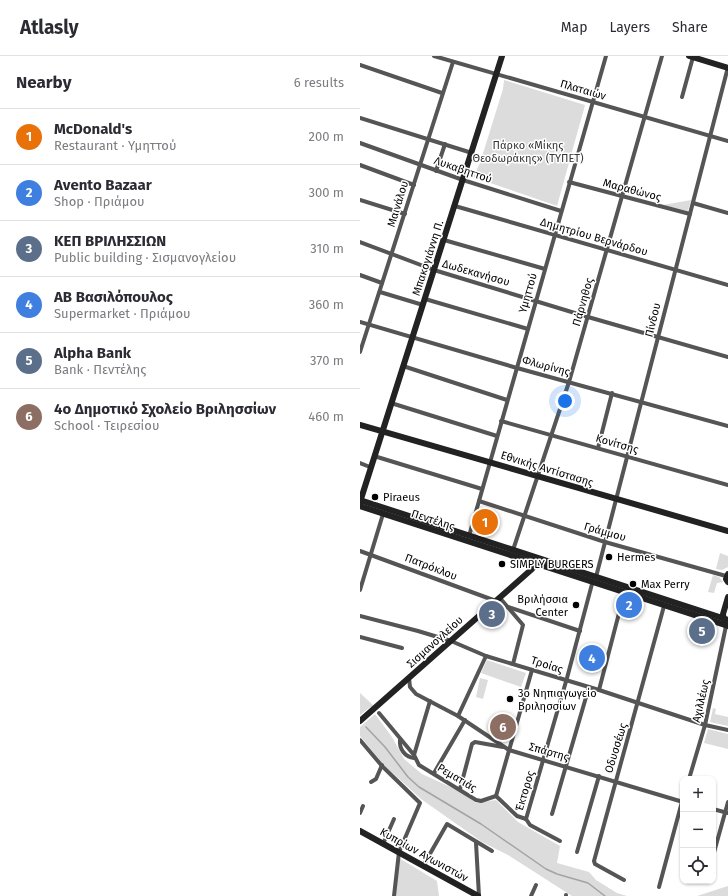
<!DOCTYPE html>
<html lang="en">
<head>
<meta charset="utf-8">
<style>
  :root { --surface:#fff; --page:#f2f2f3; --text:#2b2b33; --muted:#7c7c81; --line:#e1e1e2; --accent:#000 }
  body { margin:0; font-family:"Fira Sans",sans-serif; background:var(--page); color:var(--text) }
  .controls { position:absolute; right:12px; bottom:12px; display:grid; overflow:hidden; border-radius:8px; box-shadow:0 1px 3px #0004 }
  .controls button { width:36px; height:36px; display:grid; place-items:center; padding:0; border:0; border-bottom:1px solid var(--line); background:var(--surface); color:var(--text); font:20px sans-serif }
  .you { position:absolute; left:205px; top:345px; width:14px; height:14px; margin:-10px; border:3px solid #fff; border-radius:50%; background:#1a73e8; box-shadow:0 0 0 6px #1a73e833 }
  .badge { display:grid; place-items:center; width:26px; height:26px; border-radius:50%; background:var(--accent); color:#fff; font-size:13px; font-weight:700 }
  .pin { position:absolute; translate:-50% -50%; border:2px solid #fff; box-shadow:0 1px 4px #0006 }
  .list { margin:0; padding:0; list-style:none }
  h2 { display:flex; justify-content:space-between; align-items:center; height:52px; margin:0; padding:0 16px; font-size:17px }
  h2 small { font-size:13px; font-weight:400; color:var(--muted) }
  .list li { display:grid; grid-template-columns:26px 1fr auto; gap:12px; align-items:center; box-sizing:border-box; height:56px; padding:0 16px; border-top:1px solid var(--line) }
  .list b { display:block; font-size:15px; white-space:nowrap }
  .list p { margin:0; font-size:13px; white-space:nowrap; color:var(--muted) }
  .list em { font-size:13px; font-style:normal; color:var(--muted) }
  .icon { flex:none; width:22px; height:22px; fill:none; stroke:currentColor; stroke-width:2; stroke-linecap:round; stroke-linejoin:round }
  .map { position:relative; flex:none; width:368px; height:840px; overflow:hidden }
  header { display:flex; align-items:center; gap:24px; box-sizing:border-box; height:56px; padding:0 20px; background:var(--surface); border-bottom:1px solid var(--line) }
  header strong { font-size:19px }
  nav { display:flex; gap:22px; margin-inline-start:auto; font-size:14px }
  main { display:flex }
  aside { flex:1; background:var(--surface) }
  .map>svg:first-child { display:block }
</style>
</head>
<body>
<header>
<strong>Atlasly</strong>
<nav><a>Map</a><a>Layers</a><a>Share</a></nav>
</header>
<main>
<aside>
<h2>Nearby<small>6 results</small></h2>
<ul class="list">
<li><span class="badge" style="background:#e8710a">1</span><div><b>McDonald's</b><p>Restaurant · Υμηττού</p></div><em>200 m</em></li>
<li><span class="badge" style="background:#3f7fe0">2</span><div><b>Avento Bazaar</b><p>Shop · Πριάμου</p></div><em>300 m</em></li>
<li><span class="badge" style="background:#5c6f8a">3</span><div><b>ΚΕΠ ΒΡΙΛΗΣΣΙΩΝ</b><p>Public building · Σισμανογλείου</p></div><em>310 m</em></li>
<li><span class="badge" style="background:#3f7fe0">4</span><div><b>ΑΒ Βασιλόπουλος</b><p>Supermarket · Πριάμου</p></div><em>360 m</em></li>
<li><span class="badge" style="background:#5c6f8a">5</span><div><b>Alpha Bank</b><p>Bank · Πεντέλης</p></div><em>370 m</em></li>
<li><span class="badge" style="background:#8d6e63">6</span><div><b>4o Δημοτικό Σχολείο Βριλησσίων</b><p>School · Τειρεσίου</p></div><em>460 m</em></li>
</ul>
</aside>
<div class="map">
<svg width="368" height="840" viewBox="0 0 368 840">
  <rect width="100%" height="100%" fill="#fff"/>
  <g fill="#dcdcdc">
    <path d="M144,24L225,49L197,150L113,121L120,107L143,33Z"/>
    <path d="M331,144L328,155L303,149Z"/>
    <path d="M360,497L368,500V511L362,514L356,513Z"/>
    <path d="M353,519L359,521L363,526L357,527L354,537L348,536Z"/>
    <path d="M127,604L166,617L161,631L121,617Z"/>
    <path d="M120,622L128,624L123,643L116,641Z"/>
    <path d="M0,637L14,650L9,652L0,659Z"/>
    <path d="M353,652L356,653L355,658L368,661V670L350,666Z"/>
    <path d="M15,658L32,681L44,703L62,718L99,735L116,747L136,744L158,766L200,790L197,807L229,816L236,824L257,837L267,840H212L148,799L122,786L61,743L23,708L0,680V671Z"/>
    <path d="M348,673L368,678V693L344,687Z"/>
    <path d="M39,802L77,825L79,840H35Z"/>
    <path d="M368,830V840H337Z"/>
  </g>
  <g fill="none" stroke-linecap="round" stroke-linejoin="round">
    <path stroke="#a3a3a3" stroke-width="1.5" d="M6,671L25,691L48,721L59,731L121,768L186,813L197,818L228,827L245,840"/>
    <g stroke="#555" stroke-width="4">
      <path d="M74,0L368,85"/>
      <path d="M0,9L82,37"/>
      <path d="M322,41L333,1"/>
      <path d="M0,62L112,97"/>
      <path d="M0,87L103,124L201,155"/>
      <path d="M0,109L54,129"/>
      <path d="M76,115L85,88"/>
      <path d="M209,126L330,158"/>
      <path d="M0,144L45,158"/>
      <path d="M333,147L368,157"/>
      <path d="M95,150L368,229"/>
      <path d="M84,184L185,213"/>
      <path d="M0,186L74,214L228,261L368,301"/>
      <path d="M0,219L22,227"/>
      <path d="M20,236L63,249"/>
      <path d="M65,243L168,273"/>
      <path d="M0,266L157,312L368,370"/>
      <path d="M0,296L93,6"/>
      <path d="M43,310L147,344"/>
      <path d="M31,347L137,380"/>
      <path d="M141,365L368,429"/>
      <path d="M238,392L252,337"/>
      <path d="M14,400L122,433"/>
      <path d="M0,407L10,411"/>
      <path d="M119,445L245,486L366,520"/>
      <path d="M109,480L246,0"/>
      <path d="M153,494L209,326L302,0"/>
      <path d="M0,495L136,545"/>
      <path d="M236,521L368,11"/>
      <path d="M0,534L23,458"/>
      <path d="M140,542L163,569L153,608"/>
      <path d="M148,551L220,575"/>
      <path d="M0,560L58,575L91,585L126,600L239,634L345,669L368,674"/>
      <path d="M0,581L42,592"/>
      <path d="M49,622L50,631L56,638L98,660L149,694L323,746"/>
      <path d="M239,634L264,538"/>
      <path d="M19,657L54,699L59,709L116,744L121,745L136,740L157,760L166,763"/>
      <path d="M98,660L126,600"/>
      <path d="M0,684L22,710L60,747L39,796L34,840"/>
      <path d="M40,684C39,693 45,701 54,702"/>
      <path d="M54,699L70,645"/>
      <path d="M74,717L105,664"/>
      <path d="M329,723L345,669L366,570"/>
      <path d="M11,726L16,723L22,709"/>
      <path d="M100,733L112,688L115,686L143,691"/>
      <path d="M136,740L172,614"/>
      <path d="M353,753L368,757"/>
      <path d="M0,757L3,750"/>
      <path d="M192,758L229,631"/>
      <path d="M166,763L207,622L232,528"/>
      <path d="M166,763L170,769L200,785"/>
      <path d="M116,787L119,840"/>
      <path d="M23,788L34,763"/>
      <path d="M217,796L239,720"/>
      <path d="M353,800L368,746"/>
      <path d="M63,810L87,768L132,795"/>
      <path d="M264,824L235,808L234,805L304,550"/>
      <path d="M299,831L323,742"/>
      <path d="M171,840L176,829"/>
      <path d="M206,840V839"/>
    </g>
    <g stroke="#222" stroke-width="6">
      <path d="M329,0L368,12"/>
      <path d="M0,369L368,475"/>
      <path d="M0,444L368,564"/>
      <path d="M0,446L142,0"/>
      <path d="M0,450L368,570"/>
      <path d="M368,518L366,523L368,526"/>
      <path d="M364,566L363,558L368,541"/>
      <path d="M0,665L172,513L177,506"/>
      <path d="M0,775L118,840"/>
    </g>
  </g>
  <g fill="#000" stroke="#fff" stroke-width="1.5">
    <circle cx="15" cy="441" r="4"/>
    <circle cx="249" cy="501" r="4"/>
    <circle cx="142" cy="508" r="4"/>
    <circle cx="273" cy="528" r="4"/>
    <circle cx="216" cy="549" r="4"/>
    <circle cx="150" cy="643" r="4"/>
  </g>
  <g text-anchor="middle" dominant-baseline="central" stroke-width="3" stroke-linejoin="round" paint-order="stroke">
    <g font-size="11" fill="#000" stroke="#fff">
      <text transform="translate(223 34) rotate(16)">Πλαταιών</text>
      <text transform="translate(103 114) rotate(19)">Λυκαβηττού</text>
      <text transform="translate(272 134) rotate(15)">Μαραθώνος</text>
      <text transform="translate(38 148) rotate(-73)">Μαινάλου</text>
      <text transform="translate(234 181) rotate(16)">Δημητρίου Βερνάρδου</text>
      <text transform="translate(68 202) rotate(-72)">Μπακογιάννη Π.</text>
      <text transform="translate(116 217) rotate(16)">Δωδεκανήσου</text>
      <text transform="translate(168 237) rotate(-74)">Υμηττού</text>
      <text transform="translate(223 246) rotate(-74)">Πάρνηθος</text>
      <text transform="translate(293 264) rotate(-76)">Πίνδου</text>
      <text transform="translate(186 310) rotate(15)">Φλωρίνης</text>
      <text transform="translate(257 388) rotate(16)">Κονίτσης</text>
      <text transform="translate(187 413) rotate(17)">Εθνικής Αντίστασης</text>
      <text transform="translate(73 464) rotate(18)">Πεντέλης</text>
      <text transform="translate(245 476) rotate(16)">Γράμμου</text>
      <text transform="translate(71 511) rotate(21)">Πατρόκλου</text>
      <text transform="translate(75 586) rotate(-42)">Σισμανογλείου</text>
      <text transform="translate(187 609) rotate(18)">Τροίας</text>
      <text transform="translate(341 645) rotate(-77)">Αχιλλέως</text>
      <text transform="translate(256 692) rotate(-73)">Οδυσσέως</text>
      <text transform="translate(189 696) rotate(16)">Σπάρτης</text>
      <text transform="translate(97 722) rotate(31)">Ρεματιάς</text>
      <text transform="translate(165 735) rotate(-73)">Έκτορος</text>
      <text transform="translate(64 799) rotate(29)">Κυπρίων Αγωνιστών</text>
    </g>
    <g font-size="11" fill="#333" stroke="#fff">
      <text x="168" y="89">Πάρκο «Μίκης<tspan x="168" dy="13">Θεοδωράκης» (ΤΥΠΕΤ)</tspan></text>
    </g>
    <g font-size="11" fill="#000" stroke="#fff" text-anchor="start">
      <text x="23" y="441">Piraeus</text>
      <text x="257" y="501">Hermes</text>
      <text x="150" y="508">SIMPLY BURGERS</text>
      <text x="281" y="528">Max Perry</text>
      <text x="208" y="543" text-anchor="end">Βριλήσσια<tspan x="208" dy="13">Center</tspan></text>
      <text x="158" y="637">3ο Νηπιαγωγείο<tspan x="158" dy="13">Βριλησσίων</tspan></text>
    </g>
  </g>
</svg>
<div class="controls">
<button>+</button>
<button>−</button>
<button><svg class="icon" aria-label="locate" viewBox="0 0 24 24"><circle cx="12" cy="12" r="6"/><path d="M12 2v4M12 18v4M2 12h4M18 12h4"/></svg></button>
</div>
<div class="you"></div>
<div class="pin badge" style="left:125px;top:466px;background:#e8710a">1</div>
<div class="pin badge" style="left:269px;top:549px;background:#3f7fe0">2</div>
<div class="pin badge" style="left:132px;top:558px;background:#5c6f8a">3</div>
<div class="pin badge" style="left:232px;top:602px;background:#3f7fe0">4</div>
<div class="pin badge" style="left:342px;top:575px;background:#5c6f8a">5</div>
<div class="pin badge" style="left:143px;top:671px;background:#8d6e63">6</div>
</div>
</main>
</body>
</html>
